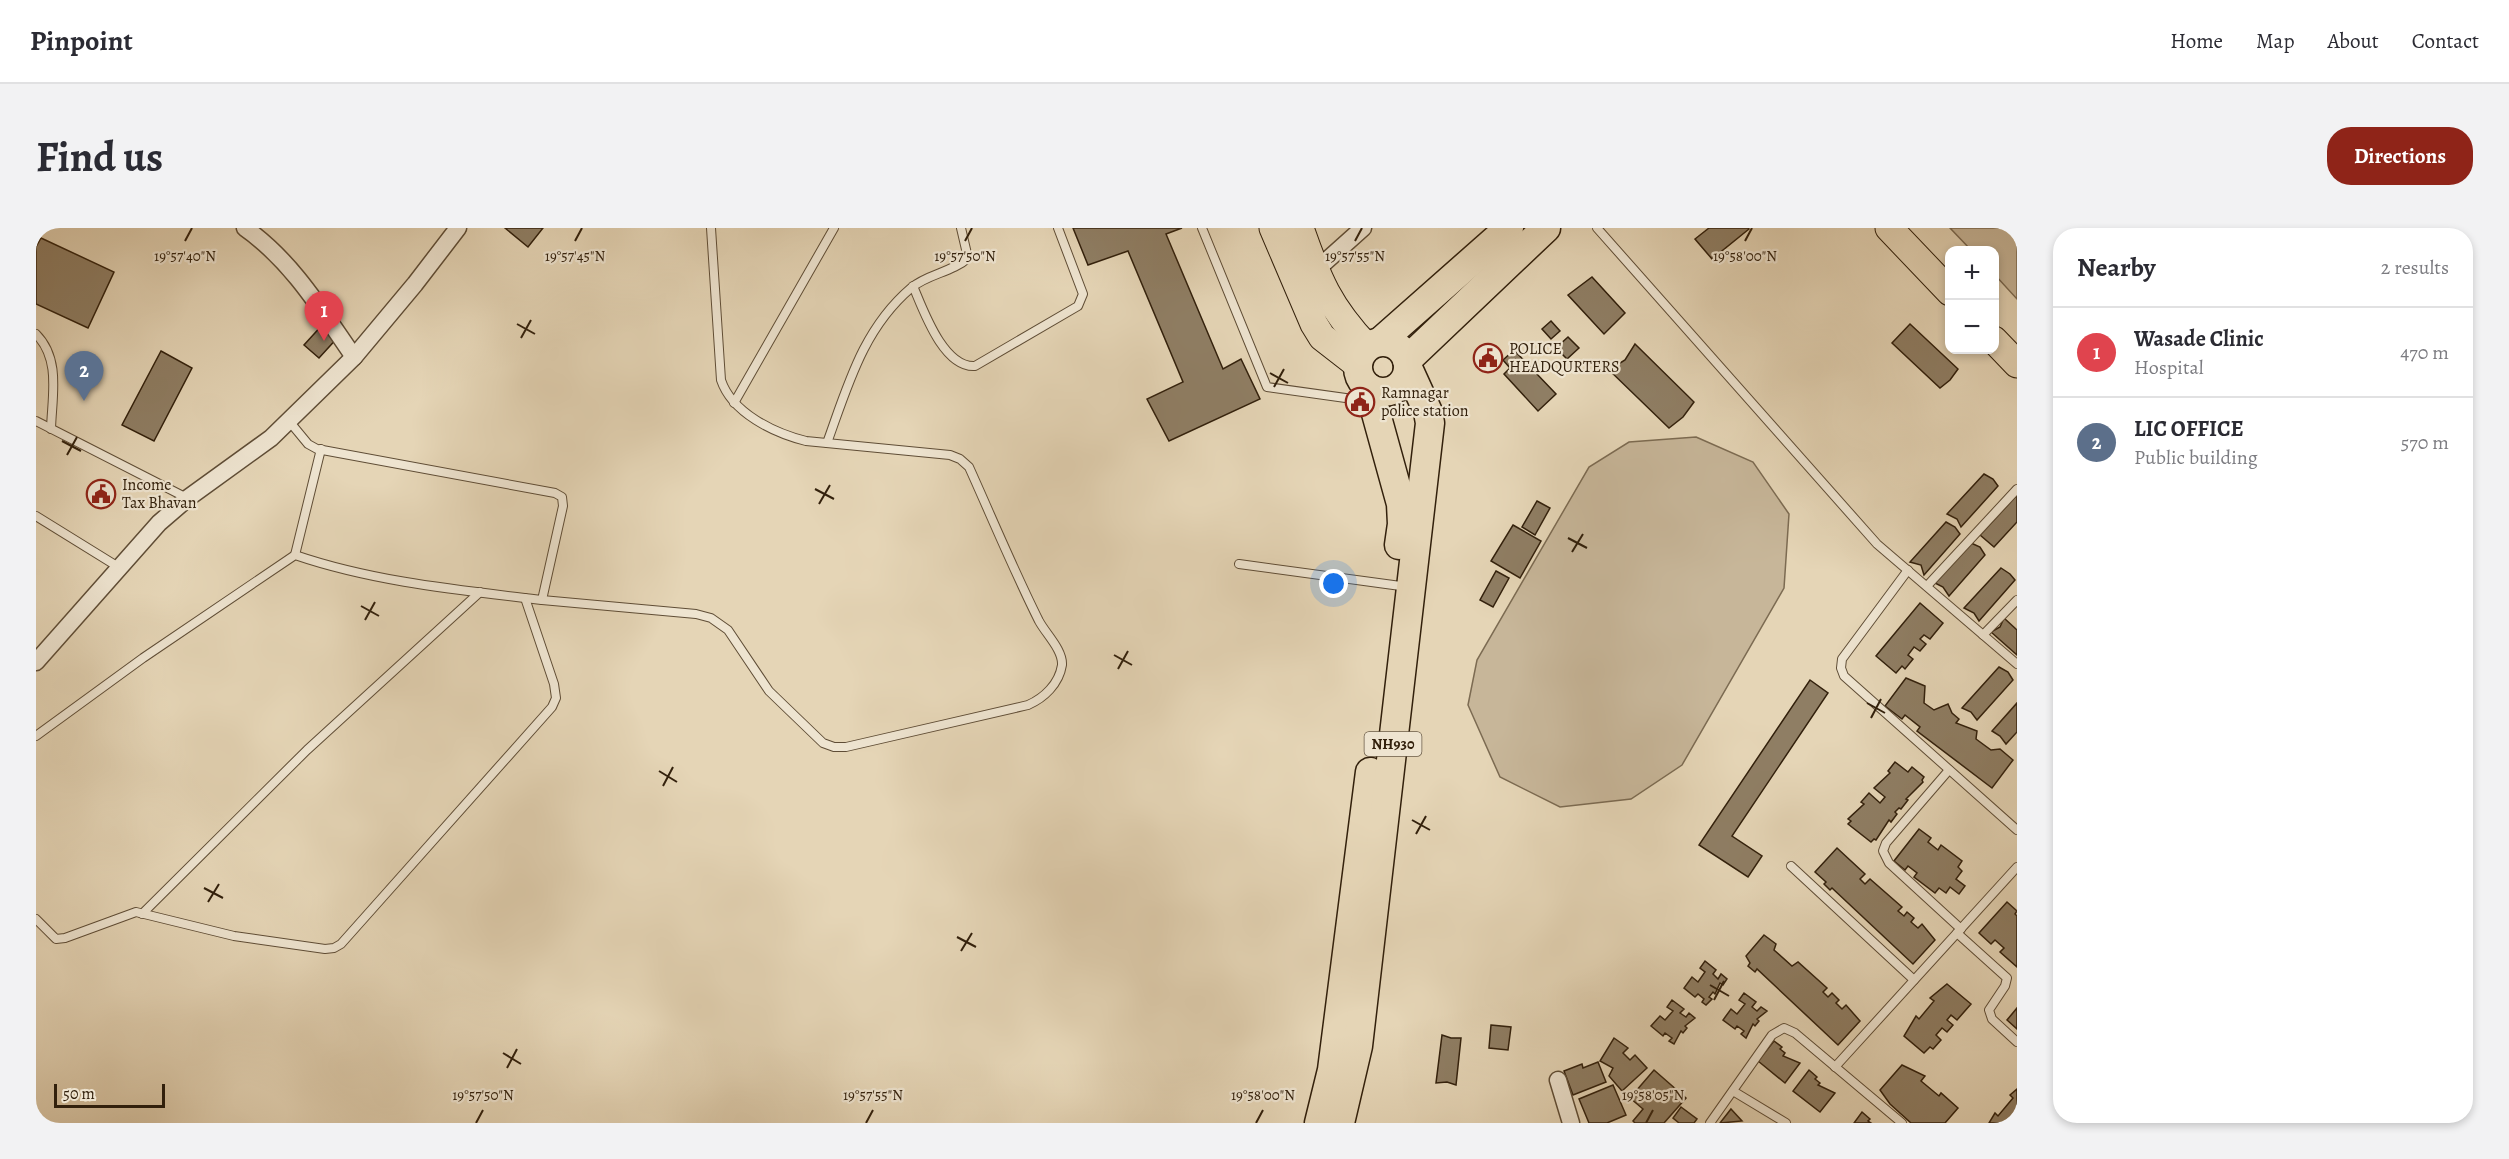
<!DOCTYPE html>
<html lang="en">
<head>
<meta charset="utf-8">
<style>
  :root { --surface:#fff; --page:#f2f2f3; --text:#2b2b33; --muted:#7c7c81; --line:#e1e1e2; --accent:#8f2418 }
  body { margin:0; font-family:Alegreya,serif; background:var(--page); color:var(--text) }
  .controls { position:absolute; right:18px; top:18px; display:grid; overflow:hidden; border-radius:12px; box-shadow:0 3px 9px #0003 }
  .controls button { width:54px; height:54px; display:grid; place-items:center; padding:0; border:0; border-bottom:2px solid var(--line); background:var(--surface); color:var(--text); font:30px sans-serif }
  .scale { position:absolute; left:18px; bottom:15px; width:111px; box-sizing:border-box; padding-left:6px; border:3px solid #32200c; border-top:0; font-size:16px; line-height:21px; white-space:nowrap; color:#32200c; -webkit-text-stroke:4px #eee4d0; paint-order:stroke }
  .you { position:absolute; left:1298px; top:356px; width:21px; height:21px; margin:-15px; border:4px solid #fff; border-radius:50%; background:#1a73e8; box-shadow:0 0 0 9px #1a73e833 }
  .badge { display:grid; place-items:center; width:39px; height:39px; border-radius:50%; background:var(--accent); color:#fff; font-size:20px; font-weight:700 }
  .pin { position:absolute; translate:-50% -50px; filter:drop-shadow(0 2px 3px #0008) }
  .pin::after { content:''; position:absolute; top:32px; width:21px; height:18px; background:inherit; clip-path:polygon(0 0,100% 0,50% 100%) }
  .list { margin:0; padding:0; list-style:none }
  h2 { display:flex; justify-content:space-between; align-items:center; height:78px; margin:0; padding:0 24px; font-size:26px }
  h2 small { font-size:20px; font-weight:400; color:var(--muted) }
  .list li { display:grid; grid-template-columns:39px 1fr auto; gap:18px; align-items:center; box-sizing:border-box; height:90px; padding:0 24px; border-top:2px solid var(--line) }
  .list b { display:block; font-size:22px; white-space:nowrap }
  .list p { margin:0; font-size:20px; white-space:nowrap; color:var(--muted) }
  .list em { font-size:20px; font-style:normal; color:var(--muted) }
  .map { position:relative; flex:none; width:1981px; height:895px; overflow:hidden; border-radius:24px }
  header { display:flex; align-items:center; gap:36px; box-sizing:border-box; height:84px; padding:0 30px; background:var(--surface); border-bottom:2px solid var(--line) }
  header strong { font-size:28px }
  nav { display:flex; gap:33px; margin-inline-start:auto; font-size:21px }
  .intro { display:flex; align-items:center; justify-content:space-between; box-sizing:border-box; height:144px; padding:0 36px }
  h1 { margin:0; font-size:42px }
  .button { padding:15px 27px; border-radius:24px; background:var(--accent); color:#fff; font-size:21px; font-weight:700 }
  main { display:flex; gap:36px; padding:0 36px }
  aside { flex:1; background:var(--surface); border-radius:24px; box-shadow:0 3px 9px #0003 }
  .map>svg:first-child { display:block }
</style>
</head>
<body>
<header>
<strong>Pinpoint</strong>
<nav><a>Home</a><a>Map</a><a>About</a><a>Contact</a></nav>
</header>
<div class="intro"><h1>Find us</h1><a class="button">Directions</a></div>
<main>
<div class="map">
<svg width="1981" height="895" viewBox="0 0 1981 895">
  <rect width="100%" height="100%" fill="#e5d5b6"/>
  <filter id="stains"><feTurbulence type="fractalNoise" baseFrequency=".00333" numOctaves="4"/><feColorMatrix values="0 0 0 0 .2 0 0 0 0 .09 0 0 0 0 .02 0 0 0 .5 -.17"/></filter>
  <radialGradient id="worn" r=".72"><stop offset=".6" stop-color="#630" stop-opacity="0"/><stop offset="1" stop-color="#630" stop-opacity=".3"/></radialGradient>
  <g fill="#c7b699" stroke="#7c6b52" stroke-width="1.5">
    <path d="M1914,0H1981V71L1959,47L1958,22H1935Z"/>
    <path d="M1660,209L1717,234L1753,286L1748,360L1646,537L1595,571L1524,579L1464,549L1432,477L1441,432L1553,239L1593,214Z"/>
  </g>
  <g fill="#8f7e64" stroke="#32200c" stroke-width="1.5">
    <path d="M469,0H507L492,19Z"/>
    <path d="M1037,0H1146L1130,6L1187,141L1205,131L1224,171L1133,213L1111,171L1147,154L1092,23L1052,37Z"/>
    <path d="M1673,0H1712L1713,1L1676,31L1659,11Z"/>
    <path d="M5,10L78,44L52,100L0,76V19Z"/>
    <path d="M1556,49L1589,85L1568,106L1532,67Z"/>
    <path d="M1515,93L1524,103L1515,111L1506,101Z"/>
    <path d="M288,95L303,108L283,130L268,117Z"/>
    <path d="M1874,96L1922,141L1914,152L1904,160L1856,115Z"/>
    <path d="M1532,109L1543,120L1531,131L1520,120Z"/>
    <path d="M1599,116L1658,174L1647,189L1633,200L1573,142L1589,132Z"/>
    <path d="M1478,122L1520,166L1502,183L1468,146L1474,140L1467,132Z"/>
    <path d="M125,123L156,140L118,213L86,197Z"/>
    <path d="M1948,246L1957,251L1962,258L1925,299L1921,291L1911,286Z"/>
    <path d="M1981,267V294L1958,319L1944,307Z"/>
    <path d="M1501,273L1514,280L1499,307L1486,299Z"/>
    <path d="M1910,294L1919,299L1924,306L1888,347L1885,337L1874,334Z"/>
    <path d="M1477,297L1505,313L1484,350L1455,333Z"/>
    <path d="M1935,315L1944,319L1949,327L1913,368L1907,359L1899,355Z"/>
    <path d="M1965,340L1974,346L1979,352L1943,393L1938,385L1928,380Z"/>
    <path d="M1460,343L1473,350L1457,379L1444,372Z"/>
    <path d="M1884,375L1907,395L1894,411L1888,407L1884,411L1890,416L1884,423L1878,419L1872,427L1877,431L1869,441L1866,438L1860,445L1840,428Z"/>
    <path d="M1968,390L1981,402V427L1955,404L1964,399Z"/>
    <path d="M1963,439L1972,444L1977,452L1941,492L1935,484L1926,480Z"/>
    <path d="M1870,450L1889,458L1888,475L1898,482L1912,476L1916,485L1923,491L1920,495L1941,503L1940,511L1955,522L1964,521L1977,532L1956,560L1881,503L1884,499L1869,487L1866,491L1849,478Z"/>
    <path d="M1774,452L1792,465L1696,608L1726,628L1712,649L1663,617Z"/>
    <path d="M1981,475V504L1970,516L1964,508L1956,503Z"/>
    <path d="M1859,534L1872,544L1876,539L1888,549L1886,552L1887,554L1870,571L1872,572L1865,581L1863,580L1859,584L1861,586L1855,594L1853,592L1840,612L1838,611L1835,614L1812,596L1815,593L1812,591L1828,576L1825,574L1833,565L1844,575L1849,569L1838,560L1854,545L1852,543Z"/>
    <path d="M1883,601L1895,610L1892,614L1902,622L1905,617L1926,633L1922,639L1926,643L1920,651L1929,658L1923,666L1914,659L1910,665L1903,660L1899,665L1878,649L1881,645L1872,638L1869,642L1858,633Z"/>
    <path d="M1801,620L1829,646L1824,651L1829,656L1834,651L1866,679L1862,683L1868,688L1871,684L1878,690L1875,694L1882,700L1886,696L1899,712L1877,736L1796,660L1794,662L1788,656L1790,654L1779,644Z"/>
    <path d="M1971,674L1981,683L1979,686L1981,688V739L1964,724L1968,720L1959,712L1955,716L1943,705Z"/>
    <path d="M1728,707L1740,716L1738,722L1756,738L1762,734L1791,760L1787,764L1792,769L1796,765L1803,772L1800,775L1806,781L1810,777L1824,793L1802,817L1721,741L1719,744L1712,738L1714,735L1710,728Z"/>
    <path d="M1669,733L1680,742L1677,746L1682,751L1685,746L1691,751L1687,757L1684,755L1679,766L1677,764L1673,769L1676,771L1670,777L1666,774L1668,771L1662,766L1659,769L1648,760L1656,749L1662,754L1669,744L1664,740Z"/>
    <path d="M1911,756L1935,776L1921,792L1915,787L1911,792L1917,797L1911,804L1906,800L1900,807L1905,812L1897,821L1894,819L1888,825L1868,808L1880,788L1883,791L1898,773L1894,770Z"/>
    <path d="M1708,765L1720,774L1716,779L1721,783L1725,779L1731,783L1721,791L1723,793L1719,798L1717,796L1710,810L1705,806L1708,803L1701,798L1699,801L1687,792L1695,781L1701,786L1709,776L1703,772Z"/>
    <path d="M1636,772L1648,781L1644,785L1650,789L1653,785L1659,790L1649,798L1651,800L1647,805L1645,803L1638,816L1633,813L1636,810L1629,805L1627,808L1615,798L1624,788L1629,792L1637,783L1631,779Z"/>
    <path d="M1981,780V801L1971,792Z"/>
    <path d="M1455,797L1475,799L1472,822L1453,820Z"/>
    <path d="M1406,807L1415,810H1425L1420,857L1411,854L1400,855Z"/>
    <path d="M1578,810L1592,820L1587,825L1594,832L1599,827L1611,840L1586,863L1573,848L1577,840L1564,833Z"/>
    <path d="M1738,813L1746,819L1744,821L1749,825L1747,828L1764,835L1749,855L1722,833Z"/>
    <path d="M1562,834L1570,854L1537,867L1528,843L1546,836L1547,840Z"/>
    <path d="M1866,837L1889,848L1885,853L1903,868L1905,865L1922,880L1909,895H1875L1854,876L1844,862Z"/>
    <path d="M1618,842L1650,870L1628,895H1599L1597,893L1607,881L1594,870Z"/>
    <path d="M1773,842L1781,849L1779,851L1784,855L1782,857L1799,865L1784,884L1757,863Z"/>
    <path d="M1577,857L1590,887L1571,895H1553L1543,871Z"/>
    <path d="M1981,861V895H1953L1959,885L1962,888L1977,870L1974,867Z"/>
    <path d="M1645,879L1661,891L1658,895H1643L1637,890Z"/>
    <path d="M1695,881L1706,893L1684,895Z"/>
    <path d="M1826,884L1834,891L1832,893L1835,895H1818Z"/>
  </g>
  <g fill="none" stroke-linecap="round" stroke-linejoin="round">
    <g stroke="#5f4d36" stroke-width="10">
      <g id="service">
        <path d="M1166,0L1231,159L1331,173"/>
        <path d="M1561,0L1841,316L1981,436"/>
        <path d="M877,58C887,81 907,140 939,138L1042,78L1047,66L1022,0"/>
        <path d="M0,106C25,131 16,168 15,201"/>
        <path d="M698,175L798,0"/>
        <path d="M0,193L151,270"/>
        <path d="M791,215C812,157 827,101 875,60C891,46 917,44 932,30L925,0"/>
        <path d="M0,288L84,340"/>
        <path d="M259,327L285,221"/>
        <path d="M1203,336L1372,359"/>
        <path d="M1872,342L1806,431L1805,440L1808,448L1981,602"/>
        <path d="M1891,358L1981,261"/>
        <path d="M506,372L660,386L675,390L692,402L733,463L787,515L798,519H810L992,477C1008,470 1023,456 1026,437C1027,422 1010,406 1003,393C978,343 956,290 933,239L924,231L914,227L770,213C738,205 696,185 685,152L675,0"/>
        <path d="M1947,407L1981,372"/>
        <path d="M0,508L107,430L259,327C338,354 423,362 506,372L527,278L526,269L519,265L281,221L272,216L253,193"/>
        <path d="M1913,542L1850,615L1847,623L1853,635L1925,701"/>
        <path d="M1755,638L1878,752"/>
        <path d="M106,686L271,522L444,364"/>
        <path d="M0,691L20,711L29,710L100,684L198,708L289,721L298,720L305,716L516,479L520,470L518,456L489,370"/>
        <path d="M1921,705L1971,750L1969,758L1953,782L1956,791L1981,814"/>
        <path d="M1799,839L1981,639"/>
        <path d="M1697,863L1750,895"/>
        <path d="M1674,895L1736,807L1748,800L1759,805L1866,895"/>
      </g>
    </g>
    <g stroke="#5f4d36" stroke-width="19">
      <g id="minor">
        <path d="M209,0C256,33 286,83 318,129"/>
        <path d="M1279,43L1327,0"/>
        <path d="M0,434L123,295L152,270L235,210L318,129L379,56L422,0"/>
        <path d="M1522,852L1535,895"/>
      </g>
    </g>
    <g stroke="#32200c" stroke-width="29">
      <g id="primary">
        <path d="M1237,0L1278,96L1286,109L1322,137"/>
        <path d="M1264,0C1282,52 1293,79 1331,119"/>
        <path d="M1853,0L1914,64"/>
        <path d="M1958,112L1981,136"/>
      </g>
    </g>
    <g stroke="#32200c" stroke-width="31">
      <g id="trunk">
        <path d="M1345,113L1473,0"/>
        <circle cx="1347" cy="139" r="25"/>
        <path d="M1371,132L1510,0"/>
        <path d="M1333,160L1365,276L1366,296L1363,317"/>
        <path d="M1283,895L1296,842L1334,544"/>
        <path d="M1304,895L1322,818L1394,195L1392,184L1372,140"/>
      </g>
    </g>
    <use href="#service" stroke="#eee4d0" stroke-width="8"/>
    <use href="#minor" stroke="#eee4d0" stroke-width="16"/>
    <use href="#primary" stroke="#e5d5b6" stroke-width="27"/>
    <use href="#trunk" stroke="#e5d5b6" stroke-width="28"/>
  </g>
  <path fill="none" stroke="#32200c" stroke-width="2" d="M149,13L156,0M539,13L546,0M929,13L936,0M1319,13L1326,0M1709,13L1716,0M481,96L499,106M485,110L495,92M1234,145L1252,155M1238,159L1248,141M26,213L45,223M31,227L41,209M779,261L798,271M783,276L794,257M1532,310L1551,320M1536,324L1547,306M325,378L343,388M329,392L339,374M1078,427L1096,437M1082,441L1092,423M1831,475L1849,485M1835,490L1845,471M623,543L641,554M627,558L637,539M1376,592L1394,602M1380,606L1390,588M168,660L187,670M172,674L183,656M921,709L940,719M925,723L936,705M1674,757L1693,768M1678,772L1688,753M467,825L485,836M471,840L481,821M440,895L447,882M830,895L837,882M1220,895L1227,882M1610,895L1617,882"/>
  <defs>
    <g id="civic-ring" transform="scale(1.5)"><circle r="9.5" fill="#eee4d0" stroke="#8f2418" stroke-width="1.5"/><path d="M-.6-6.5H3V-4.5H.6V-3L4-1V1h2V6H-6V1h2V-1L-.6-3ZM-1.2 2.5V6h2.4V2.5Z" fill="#8f2418"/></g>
  </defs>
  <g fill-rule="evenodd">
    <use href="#civic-ring" x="1452" y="130"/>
    <use href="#civic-ring" x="1324" y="174"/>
    <use href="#civic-ring" x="65" y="266"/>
  </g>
  <g text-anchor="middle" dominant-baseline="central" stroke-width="4.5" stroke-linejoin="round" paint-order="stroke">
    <rect fill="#eee4d0" stroke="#6a5b47" stroke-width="1.5" x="1328.5" y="504" width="57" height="24" rx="4.5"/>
    <g font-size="15" font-weight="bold" fill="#32200c">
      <text x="1357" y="516">NH930</text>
    </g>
    <g font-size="16" fill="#32200c" stroke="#eee4d0" text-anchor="start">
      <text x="1473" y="121">POLICE<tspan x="1473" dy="18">HEADQURTERS</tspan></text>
      <text x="1345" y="165">Ramnagar<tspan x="1345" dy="18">police station</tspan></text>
      <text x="86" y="257">Income<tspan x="86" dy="18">Tax Bhavan</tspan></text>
    </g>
  </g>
  <g font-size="15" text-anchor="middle" fill="#32200c" stroke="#eee4d0" stroke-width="4.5" stroke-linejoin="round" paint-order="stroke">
    <text x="149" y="33">19°57'40"N</text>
    <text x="539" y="33">19°57'45"N</text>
    <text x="929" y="33">19°57'50"N</text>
    <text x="1319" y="33">19°57'55"N</text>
    <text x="1709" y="33">19°58'00"N</text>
    <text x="447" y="872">19°57'50"N</text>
    <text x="837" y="872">19°57'55"N</text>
    <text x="1227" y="872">19°58'00"N</text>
    <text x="1617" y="872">19°58'05"N</text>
  </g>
  <rect width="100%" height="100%" filter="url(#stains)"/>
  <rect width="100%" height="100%" fill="url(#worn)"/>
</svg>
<div class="controls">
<button>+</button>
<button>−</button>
</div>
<div class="scale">50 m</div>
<div class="you"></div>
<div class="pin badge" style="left:288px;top:113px;background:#e0444e">1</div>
<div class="pin badge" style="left:48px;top:173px;background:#5c6f8a">2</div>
</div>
<aside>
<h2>Nearby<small>2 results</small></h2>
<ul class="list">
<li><span class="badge" style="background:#e0444e">1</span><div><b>Wasade Clinic</b><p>Hospital</p></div><em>470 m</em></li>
<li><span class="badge" style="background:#5c6f8a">2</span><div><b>LIC OFFICE</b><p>Public building</p></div><em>570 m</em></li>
</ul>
</aside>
</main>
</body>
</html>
